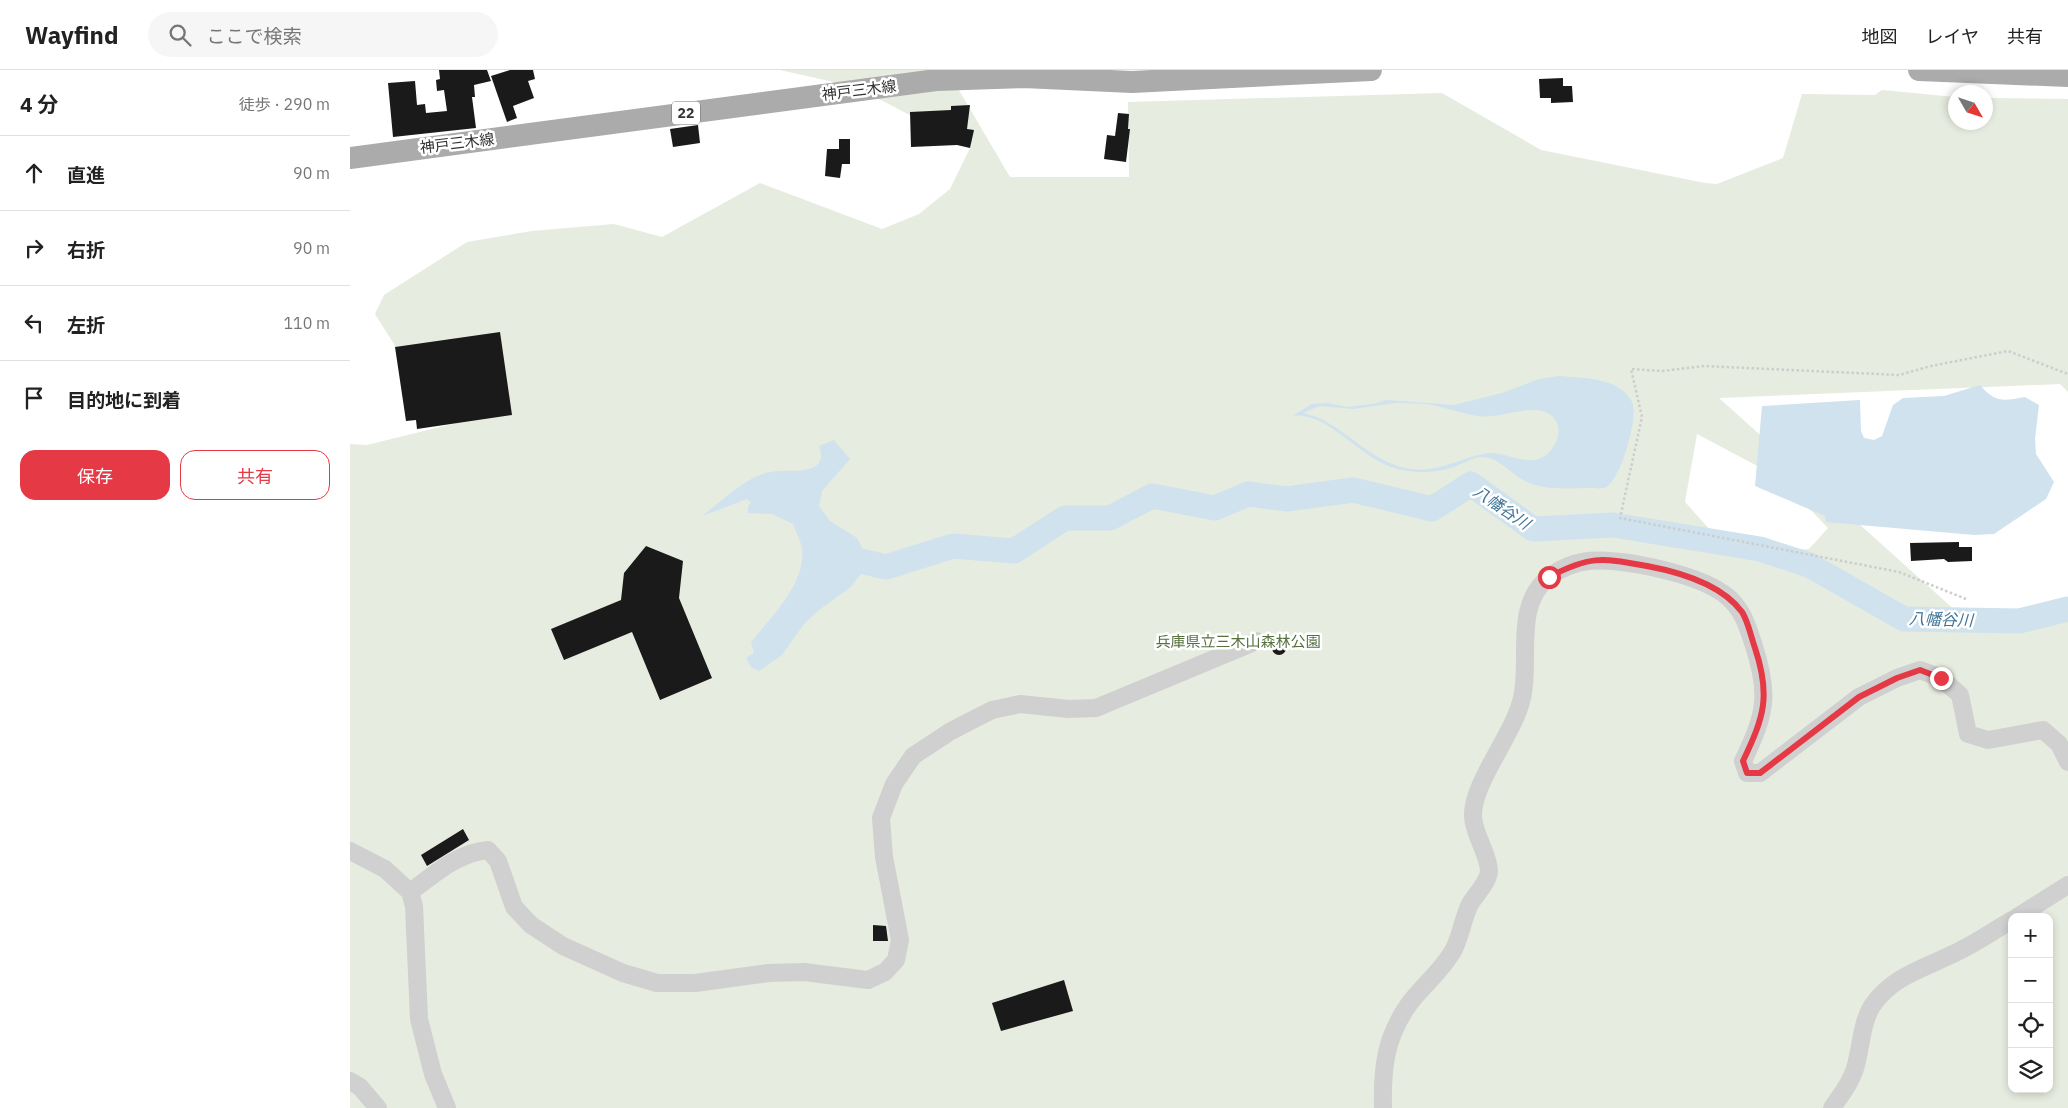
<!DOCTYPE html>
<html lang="ja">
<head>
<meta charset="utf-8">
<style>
  :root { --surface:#fff; --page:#f6f6f6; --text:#222; --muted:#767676; --line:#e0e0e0; --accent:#e63946 }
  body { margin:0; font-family:"IBM Plex Sans","Noto Sans JP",sans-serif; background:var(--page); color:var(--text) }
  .controls { position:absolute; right:15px; bottom:15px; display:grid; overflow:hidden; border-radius:10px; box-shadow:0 2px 8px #0003 }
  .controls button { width:45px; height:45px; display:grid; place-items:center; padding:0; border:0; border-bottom:1px solid var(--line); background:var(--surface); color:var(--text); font:25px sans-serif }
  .compass { position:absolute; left:1598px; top:15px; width:45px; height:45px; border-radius:50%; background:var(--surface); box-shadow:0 2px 8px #0003; rotate:129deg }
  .stop { position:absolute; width:15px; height:15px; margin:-11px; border:4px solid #e63946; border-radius:50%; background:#fff }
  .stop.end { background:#e63946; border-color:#fff; box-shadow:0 1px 5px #0008 }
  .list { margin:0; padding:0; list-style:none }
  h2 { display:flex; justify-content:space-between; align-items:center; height:65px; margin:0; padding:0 20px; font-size:21px }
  h2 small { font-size:16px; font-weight:400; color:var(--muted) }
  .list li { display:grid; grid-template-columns:32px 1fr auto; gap:15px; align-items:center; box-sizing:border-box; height:75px; padding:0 20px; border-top:1px solid var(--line) }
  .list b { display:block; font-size:19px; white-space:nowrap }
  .list em { font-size:16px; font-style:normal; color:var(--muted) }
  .actions { display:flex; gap:10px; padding:15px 20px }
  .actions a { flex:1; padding:11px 0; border:1px solid var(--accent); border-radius:15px; text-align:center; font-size:18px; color:var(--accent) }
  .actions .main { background:var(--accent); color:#fff }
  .icon { flex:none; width:28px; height:28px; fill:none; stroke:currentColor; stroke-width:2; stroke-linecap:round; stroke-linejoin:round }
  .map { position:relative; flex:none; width:1718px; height:1038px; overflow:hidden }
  header { display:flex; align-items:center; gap:30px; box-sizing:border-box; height:70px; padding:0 25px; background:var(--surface); border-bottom:1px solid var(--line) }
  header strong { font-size:24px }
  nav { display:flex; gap:28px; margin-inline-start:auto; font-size:18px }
  .search { width:350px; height:45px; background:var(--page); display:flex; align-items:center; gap:12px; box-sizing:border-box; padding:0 18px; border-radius:28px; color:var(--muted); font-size:19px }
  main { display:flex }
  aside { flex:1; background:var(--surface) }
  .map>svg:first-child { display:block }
</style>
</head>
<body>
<header>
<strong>Wayfind</strong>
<div class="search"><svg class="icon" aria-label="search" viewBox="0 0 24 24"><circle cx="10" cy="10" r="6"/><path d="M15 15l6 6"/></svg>ここで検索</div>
<nav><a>地図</a><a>レイヤ</a><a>共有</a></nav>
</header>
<main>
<aside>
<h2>4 分<small>徒歩 · 290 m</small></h2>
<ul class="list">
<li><svg class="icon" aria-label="ahead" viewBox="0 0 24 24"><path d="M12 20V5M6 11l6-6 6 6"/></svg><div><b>直進</b></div><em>90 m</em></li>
<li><svg class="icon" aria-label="right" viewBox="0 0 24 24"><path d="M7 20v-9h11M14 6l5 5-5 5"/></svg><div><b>右折</b></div><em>90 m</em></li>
<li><svg class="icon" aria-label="left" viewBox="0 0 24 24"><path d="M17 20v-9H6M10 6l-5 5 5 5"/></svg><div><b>左折</b></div><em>110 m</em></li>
<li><svg class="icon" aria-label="arrive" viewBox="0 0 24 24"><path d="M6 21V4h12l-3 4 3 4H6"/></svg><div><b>目的地に到着</b></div></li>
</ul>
<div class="actions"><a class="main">保存</a><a>共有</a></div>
</aside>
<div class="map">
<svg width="1718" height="1038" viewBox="0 0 1718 1038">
  <rect width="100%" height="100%" fill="#fff"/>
  <path fill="#e6ecdf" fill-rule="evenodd" d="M430,0H597L660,107H779L778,32L1092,23L1191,80L1355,113L1367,114L1433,88L1452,24L1525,25L1532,20L1605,27L1606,52H1636V28L1718,29V322L1710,314L1369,328L1627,560L1718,550V1038H0V374L17,375L143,344L56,293L25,244L34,225L117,172L182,161L264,154L312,167L410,113L532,159L569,144L600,119L622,74L600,66L506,17ZM1347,364L1430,408L1478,458L1459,479L1424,481L1363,463L1335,432ZM1662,847H1699V1019H1662Z"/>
  <g fill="#cfe2ee" fill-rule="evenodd">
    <path d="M1209,306C1232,308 1270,307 1282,332C1289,347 1270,414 1254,418C1250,419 1243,418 1239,418C1217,418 1195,421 1175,411C1160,404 1152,389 1133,387C1123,387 1110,395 1101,398C1082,404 1059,403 1041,397C1008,386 977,341 942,346L962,334L978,333L997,337L1023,334L1037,330L1104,335L1152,323L1189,309ZM1046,333C1056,333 1066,333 1076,334C1093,336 1111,344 1128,346C1148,349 1177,335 1195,342C1217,350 1209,378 1193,387C1174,397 1152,379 1133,384C1108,389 1087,403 1060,399C1026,394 1001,364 971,349C966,346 959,345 953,343L969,336L1003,339Z"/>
    <path d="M1630,315C1645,333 1653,331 1675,327L1689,335L1685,369L1686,384L1704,412L1696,429L1644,464L1624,465L1476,452L1475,446L1405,416L1412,336L1510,330L1511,361L1514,368L1524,370L1532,366L1543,335L1553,328L1594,326Z"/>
    <path d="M484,370L500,389L472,421L469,436L480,451L507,468L517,488L516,497L501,517L469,540L454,554L432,585L409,601L401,597L396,588L404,583L401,572C421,547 456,514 452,479C451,471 446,462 443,454L422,444L398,443V437L401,432L397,429L352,446C371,432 398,405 421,402C435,399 456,404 467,395C473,389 471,383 469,376Z"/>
  </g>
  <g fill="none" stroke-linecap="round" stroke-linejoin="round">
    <path stroke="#cfe2ee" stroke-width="25" d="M511,491L536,497L603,476L664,481L715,448H760L802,426L865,438L898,424L937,429L1003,420L1082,439L1121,414L1183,459L1263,455L1410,479L1459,495L1554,549L1669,551L1718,539"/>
  </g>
  <g fill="#1a1a1a">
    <path d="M89,0H137L141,11L124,15L125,27H122L126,58L43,67L38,13L65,11L67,35L75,34L76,43L97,41L94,20L87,21L86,10L90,9Z"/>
    <path d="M160,0H183L185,9L178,11L184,28L163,36L167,48L157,52L141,6Z"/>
    <path d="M1213,8V16H1222L1223,32L1201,33V28H1190L1189,9Z"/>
    <path d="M620,35L617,59L624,60L620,78L607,75L561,77L560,42L601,40V36Z"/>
    <path d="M768,43L779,44L778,59H780L776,92L754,89L757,65L765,66Z"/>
    <path d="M348,55L350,73L323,77L320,59Z"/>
    <path d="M489,69H500V94H492L490,108L475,106L477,79H489Z"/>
    <path d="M150,262L162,345L67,359L66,350L56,351L45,277Z"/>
    <path d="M1609,472V477H1622V491L1598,492L1594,489L1561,491L1560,473Z"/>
    <path d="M296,476L333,491L329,528L362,608L310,630L282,562L214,590L201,559L271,530L274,503Z"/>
    <circle cx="929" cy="578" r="7"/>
    <path d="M113,759L119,770L77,796L71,785Z"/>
    <path d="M523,855L536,856L538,871H523Z"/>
    <path d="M714,910L723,941L651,961L642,933Z"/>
  </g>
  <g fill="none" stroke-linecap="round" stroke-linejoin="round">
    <path stroke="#cdcdcd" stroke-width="2.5" stroke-dasharray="2.5 2.5" stroke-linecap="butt" d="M1616,529L1549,502L1270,448L1292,347L1281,299L1312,301L1354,296L1549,305L1581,296L1658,281L1718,304"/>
    <g stroke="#d0d0d0" stroke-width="18">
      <path d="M0,781L35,799L60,822L64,836L69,949L83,1004L97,1038"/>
      <path d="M60,822C85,804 107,783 138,780L148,791L164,837L181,855L213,876L273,903L307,913H345L419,903L454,902L518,910L535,902L546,890L550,870L534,787L531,748L544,714L563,686L601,661L642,640L670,634L719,639L746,638L907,571"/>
      <path d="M1667,847L1718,815"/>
      <path d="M0,1011L10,1017L28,1038"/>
      <path d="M1033,1038C1032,999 1035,968 1059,934C1073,915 1093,900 1104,879C1111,865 1113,848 1120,834C1126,824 1138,813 1139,801C1139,785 1123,763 1123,746C1122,713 1164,664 1172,628C1181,590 1163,535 1199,507C1227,486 1254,489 1286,494C1313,499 1358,509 1379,528C1393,541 1397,555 1403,573C1420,624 1416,643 1393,691L1397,703H1410L1509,627L1547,608L1570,600L1591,608L1610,625L1618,664L1638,670L1693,660L1709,674L1718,692"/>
      <path d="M1482,1038C1491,1025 1502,1011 1506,995C1511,976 1512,952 1522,936C1542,906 1575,898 1605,883C1625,874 1643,861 1662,850"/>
    </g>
    <g stroke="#ababab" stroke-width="22">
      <path d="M1569,0L1718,6"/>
      <path d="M0,88L586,10L674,7L782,12L1021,0"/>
    </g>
  </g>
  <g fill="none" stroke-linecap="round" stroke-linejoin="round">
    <path stroke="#e63946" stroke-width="6" d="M1199,507C1241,485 1252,488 1297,496C1329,502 1372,515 1392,542C1398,551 1401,567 1405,578C1421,626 1414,647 1393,691L1397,703H1410L1509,627L1547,608L1570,600L1591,608"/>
  </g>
  <g text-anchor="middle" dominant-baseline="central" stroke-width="5" stroke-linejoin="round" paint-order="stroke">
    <rect fill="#fff" stroke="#707070" stroke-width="1" x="322" y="31.5" width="28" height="23" rx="4"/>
    <g font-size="14" font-weight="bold" fill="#333">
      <text x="336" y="43">22</text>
    </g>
    <g font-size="15" fill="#333" stroke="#fff">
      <text transform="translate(509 20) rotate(-7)">神戸三木線</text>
      <text transform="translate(107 73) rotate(-7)">神戸三木線</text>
    </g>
    <g font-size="15" fill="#56703f" stroke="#fff">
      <text x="888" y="571">兵庫県立三木山森林公園</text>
    </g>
    <g font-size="16" font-style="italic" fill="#3f7597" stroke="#fff">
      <text transform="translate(1152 437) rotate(34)">八幡谷川</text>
      <text transform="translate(1591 549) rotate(2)">八幡谷川</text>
    </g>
  </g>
</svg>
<div class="controls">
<button>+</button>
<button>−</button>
<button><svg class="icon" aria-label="locate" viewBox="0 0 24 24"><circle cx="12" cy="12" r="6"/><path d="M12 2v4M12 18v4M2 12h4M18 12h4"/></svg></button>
<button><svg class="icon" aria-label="layers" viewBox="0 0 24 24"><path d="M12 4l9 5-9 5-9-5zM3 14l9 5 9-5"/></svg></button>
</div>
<svg class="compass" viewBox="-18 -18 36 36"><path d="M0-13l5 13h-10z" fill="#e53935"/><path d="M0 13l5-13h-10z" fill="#767676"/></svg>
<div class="stop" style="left:1199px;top:507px"></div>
<div class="stop end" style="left:1591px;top:608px"></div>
</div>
</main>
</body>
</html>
